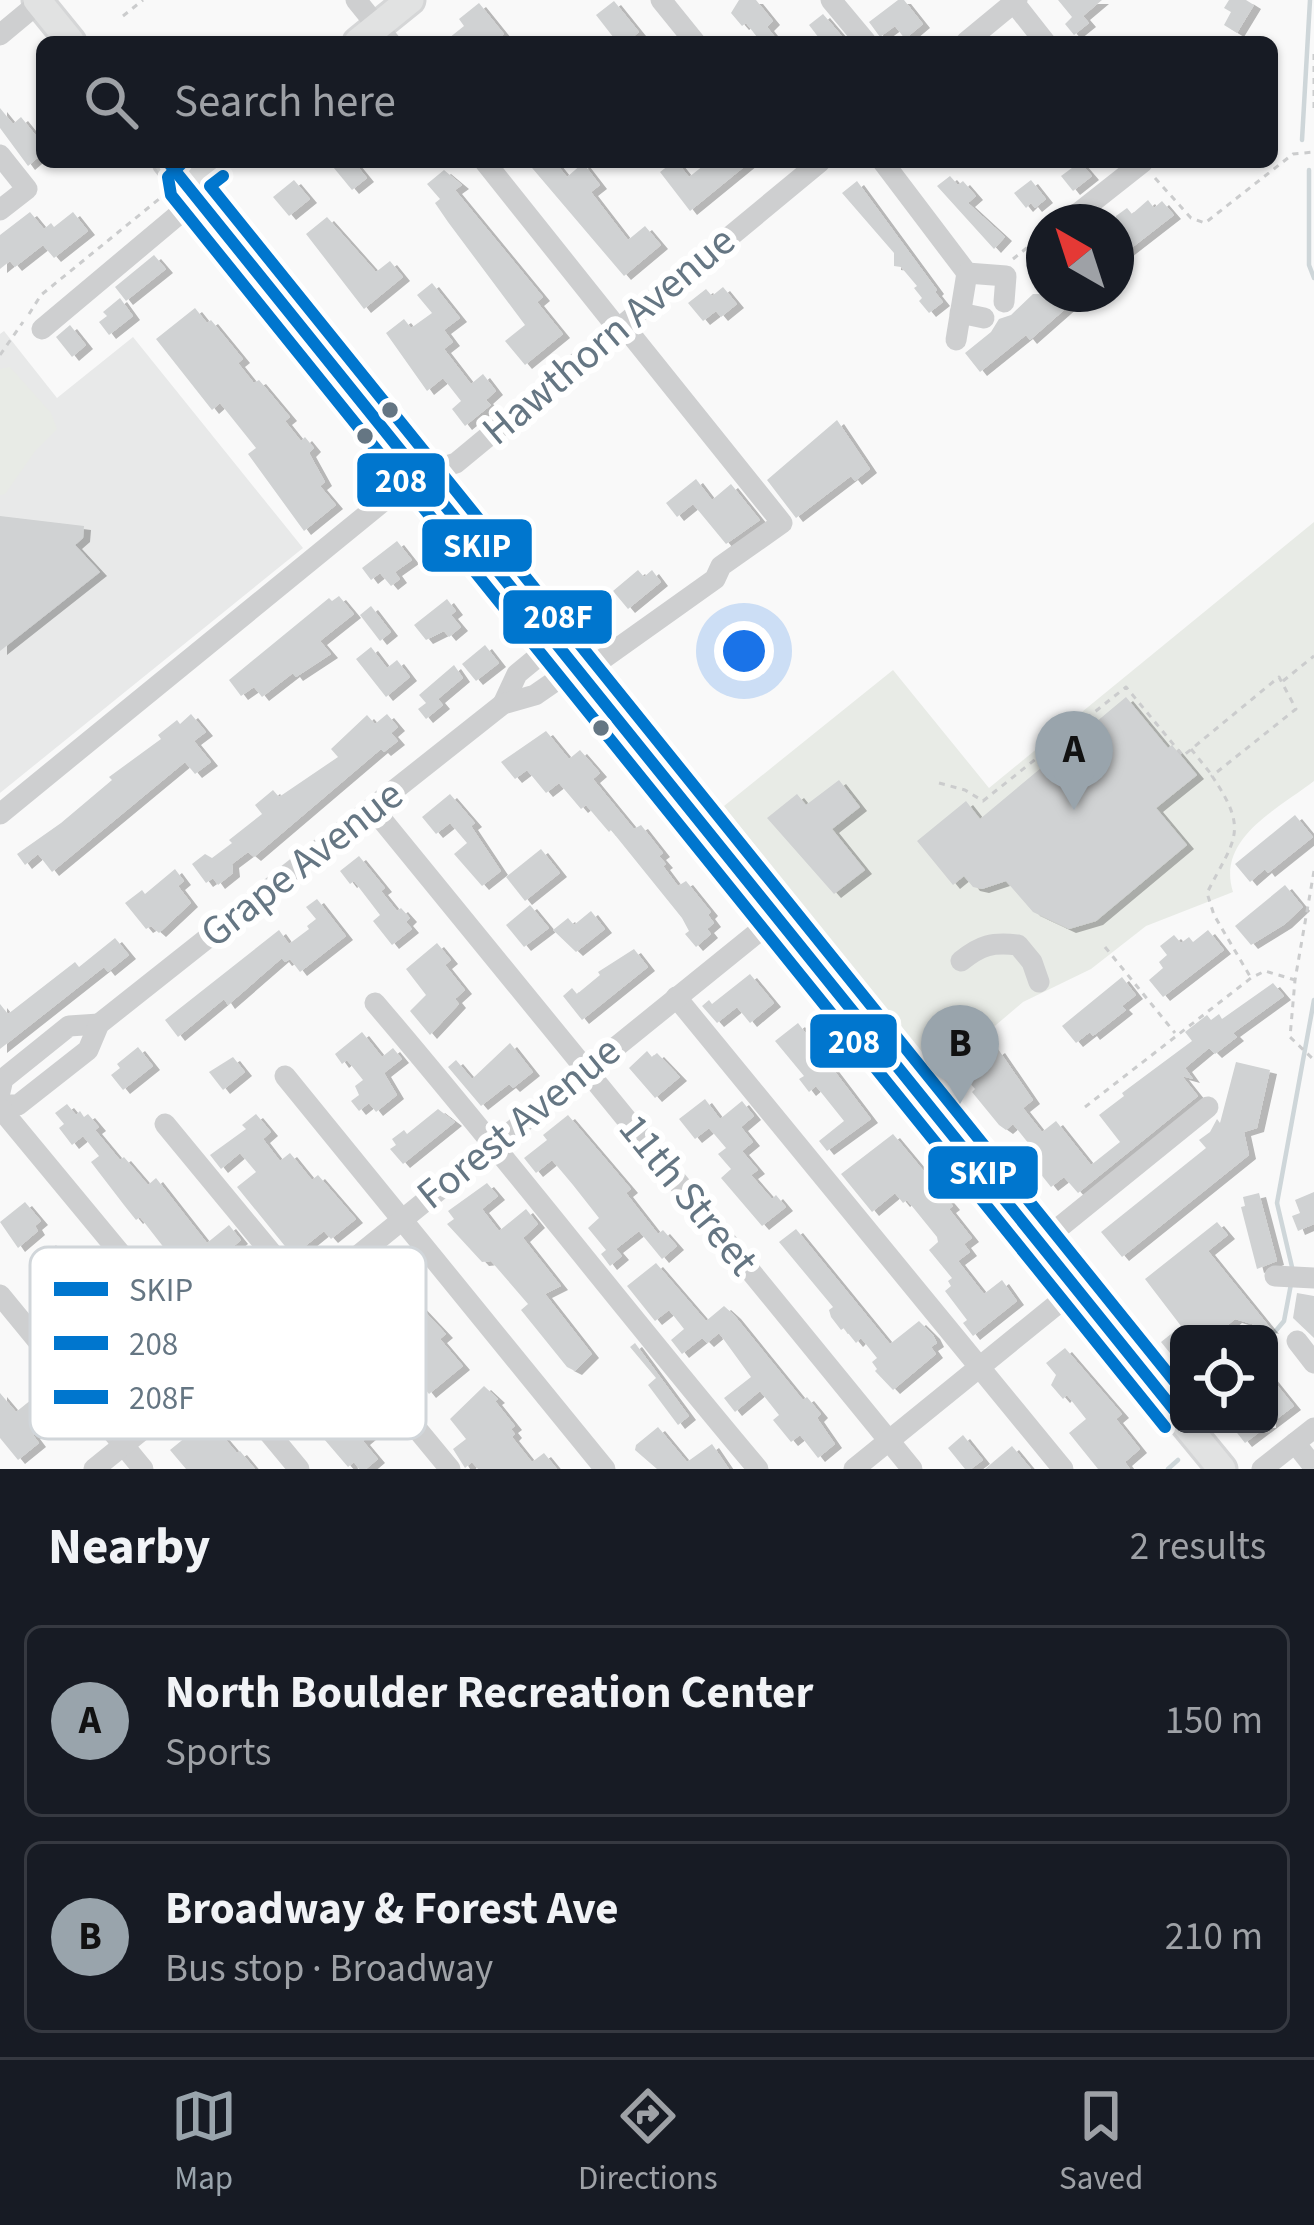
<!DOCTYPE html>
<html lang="en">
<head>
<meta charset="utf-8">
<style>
  :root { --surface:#171b24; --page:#242831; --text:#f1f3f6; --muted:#9ea1a6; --line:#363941; --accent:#99a4ac }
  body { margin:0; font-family:"Source Sans 3",sans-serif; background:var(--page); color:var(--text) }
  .controls { position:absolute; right:36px; bottom:36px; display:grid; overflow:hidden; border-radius:18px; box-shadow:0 3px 9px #0004 }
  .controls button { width:108px; height:108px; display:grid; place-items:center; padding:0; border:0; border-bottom:3px solid var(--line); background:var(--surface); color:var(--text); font:60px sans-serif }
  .compass { position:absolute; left:1026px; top:204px; width:108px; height:108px; border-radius:50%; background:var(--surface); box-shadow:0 3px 9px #0004; rotate:321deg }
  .you { position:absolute; left:744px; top:651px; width:42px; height:42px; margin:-30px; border:9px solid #fff; border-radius:50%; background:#1a73e8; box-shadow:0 0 0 18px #1a73e833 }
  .badge { display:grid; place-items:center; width:78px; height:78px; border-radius:50%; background:var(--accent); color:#111; font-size:39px; font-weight:700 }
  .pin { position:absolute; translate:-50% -99px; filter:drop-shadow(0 3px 6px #0008) }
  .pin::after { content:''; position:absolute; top:63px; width:42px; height:36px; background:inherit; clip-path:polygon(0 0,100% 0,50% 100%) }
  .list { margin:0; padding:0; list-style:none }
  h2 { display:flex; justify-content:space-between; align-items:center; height:156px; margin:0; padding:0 48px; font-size:51px }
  h2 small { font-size:39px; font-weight:400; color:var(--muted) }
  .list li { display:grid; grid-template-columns:78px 1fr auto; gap:36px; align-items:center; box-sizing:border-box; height:192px; margin:0 24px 24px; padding:0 24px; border:3px solid var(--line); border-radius:18px }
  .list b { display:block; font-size:45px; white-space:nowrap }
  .list p { margin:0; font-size:39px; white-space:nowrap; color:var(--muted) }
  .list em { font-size:39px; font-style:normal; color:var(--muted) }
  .icon { flex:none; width:66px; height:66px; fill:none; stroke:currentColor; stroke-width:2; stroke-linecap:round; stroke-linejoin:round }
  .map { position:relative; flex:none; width:1314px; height:1469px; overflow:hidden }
  .search { position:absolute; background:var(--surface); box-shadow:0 3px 9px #0004; left:36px; right:36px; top:36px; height:132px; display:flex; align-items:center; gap:30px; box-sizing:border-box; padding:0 42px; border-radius:18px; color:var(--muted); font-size:45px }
  .sheet { height:588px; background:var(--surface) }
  nav { display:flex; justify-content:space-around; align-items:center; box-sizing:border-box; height:168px; border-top:3px solid var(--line); background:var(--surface); font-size:33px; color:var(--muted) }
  nav a { display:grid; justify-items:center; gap:6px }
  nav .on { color:var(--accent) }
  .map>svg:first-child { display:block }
</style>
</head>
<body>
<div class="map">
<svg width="1314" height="1469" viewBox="0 0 1314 1469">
  <defs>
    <filter id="shadow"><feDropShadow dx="7" dy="4" stdDeviation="0" flood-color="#0004"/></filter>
  </defs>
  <rect width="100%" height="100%" fill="#f9f9f9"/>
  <path fill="#e8e9e9" d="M4,331L57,398L133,337L303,548L0,793V334Z"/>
  <g fill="#e8ebe6">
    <path d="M10,367L51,413L57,429L36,450L5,494L0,495V369Z"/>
    <path d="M1314,522V781C1278,809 1216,838 1233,892L1146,926L1091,969L1023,1002L936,1076L724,806L893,670L989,788Z"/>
  </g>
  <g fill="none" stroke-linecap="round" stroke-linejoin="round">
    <g stroke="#ced6d9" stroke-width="4.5">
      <path d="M1302,140L1310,0"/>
      <path d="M1309,170V265L1314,278"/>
      <path d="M1292,1267L1277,1203L1314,1000"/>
      <path d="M1269,1339L1284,1321L1291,1284"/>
      <path d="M1168,1469L1178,1460"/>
    </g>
  </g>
  <g fill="#d0d2d3" filter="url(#shadow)">
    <path d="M739,0H756L773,21L767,27L779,42H761L746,23L742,26L731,13Z"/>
    <path d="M898,0H904L923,24L905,39L895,26L880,37L869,22Z"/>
    <path d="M1058,0H1102L1083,16L1089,23L1074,35L1065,24L1072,17Z"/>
    <path d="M1229,0H1246L1254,5L1237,33L1224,25L1231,12L1224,8Z"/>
    <path d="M614,1L639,32L627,42H617L596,15Z"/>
    <path d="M479,3L504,34L494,42H444L464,26L459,19Z"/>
    <path d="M823,14L846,41L822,42L809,25Z"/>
    <path d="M0,108L13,124L21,117L42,143V154L28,166L0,128Z"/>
    <path d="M329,162H354L367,178L352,190Z"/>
    <path d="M527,162H555L567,177L583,163L600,185L591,192L628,240L645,226L661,245L624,276Z"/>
    <path d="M673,162H677L689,177L708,162H750L690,211L660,172Z"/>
    <path d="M1080,162L1092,176L1073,191L1061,176Z"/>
    <path d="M444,170L462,185L455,190L543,297L537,302L563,334L525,365L505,341L525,325L448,222L435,203L440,199L427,184Z"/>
    <path d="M950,176L958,185L963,181L976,196L968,203L1005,237L994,249L937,186Z"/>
    <path d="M294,180L310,199L289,216L273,197Z"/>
    <path d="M1031,180L1046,199L1035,208L1031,203L1026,208L1014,193Z"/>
    <path d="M857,181L937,290L935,292L943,302L929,313L919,301L922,298L914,288L917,286L901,267L894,266V253L842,193Z"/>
    <path d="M1148,200L1154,208L1162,201L1174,215L1116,260V216L1127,208L1132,214Z"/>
    <path d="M30,212L44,229L51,223L54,227L73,212L88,231L54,258L43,245L15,267L10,261L0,269V235Z"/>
    <path d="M327,217L376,272L390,261L403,277L364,309L306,234Z"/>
    <path d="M154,255L166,269L126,301L115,287Z"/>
    <path d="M432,283L460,318L444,330L453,342L444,349L471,384L483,374L496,391L486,400L491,405L465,426L452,409L461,401L443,378L427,391L386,333L404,319L411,328L432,313L417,295Z"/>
    <path d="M723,287L737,304L721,317L716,311L703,321L688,303L706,289L712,296Z"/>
    <path d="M1033,294H1064L1072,303L1030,340L1026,335L980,372L965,353L991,332L999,319L1011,315Z"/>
    <path d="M120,298L133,316L109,335L99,322L107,316L103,312Z"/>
    <path d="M195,308L207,323L211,320L243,359L238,363L254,383L259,380L290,417L285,421L301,441L305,437L314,448L309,453L325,482L320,486L336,505L304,531L248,454L256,448L220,403L212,410L156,339Z"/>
    <path d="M70,325L86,345L72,357L56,337Z"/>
    <path d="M837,420L870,469L855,481L851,476L796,518L767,480Z"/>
    <path d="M696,479L712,500L731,484L760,520L726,544L693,504L677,517L666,503Z"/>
    <path d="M0,516L84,526L83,538L75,545L100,572L0,651Z"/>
    <path d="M397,541L412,560L395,572L400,579L391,586L380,573L371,580L362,568Z"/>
    <path d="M638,570L644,577L652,570L661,582L628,609L613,591Z"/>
    <path d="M339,596L354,614L320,641L331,654L296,677L293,673L262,697L254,687L241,696L229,680L329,598L332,601Z"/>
    <path d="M447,599L456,611L451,615L461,627L449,637L444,631L426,640L414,625Z"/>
    <path d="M371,606L391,632L380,641L360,615Z"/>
    <path d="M485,645L499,663L476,681L462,664Z"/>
    <path d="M371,647L387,668L397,660L410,677L386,697L356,659Z"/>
    <path d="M454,665L463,678L438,699L443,705L426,719L418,709L426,703L419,695Z"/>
    <path d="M1126,697L1168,748L1172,745L1197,775L1156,808L1187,845L1096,921L1069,929L1033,912L1006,881L982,889L973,887L964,876L953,885L917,841L966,801L980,819Z"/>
    <path d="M191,714L206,732L194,741L211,762L195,774L185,762L52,872L38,854L25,865L17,854L61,823L112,780L109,777L161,739L158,735L177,720L180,724Z"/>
    <path d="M387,714L398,727L391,733L398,741L384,752L381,749L254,857L248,852L232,864L233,873L218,885L213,878L206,883L192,864L205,854L212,858L232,843L229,840L262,814L255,805L273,790L279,797L338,757L331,749L367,715L375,724Z"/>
    <path d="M546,731L569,759L580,750L600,773L593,779L634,829L641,825L663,853L659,856L666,864L663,866L678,886L686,881L711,912L708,915L714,923L707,929L711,934L696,947L685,934L689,931L682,918L611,830L609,832L586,805L581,809L559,783L546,793L527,770L515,779L501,762Z"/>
    <path d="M839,780L860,807L832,829L865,870L834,894L767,818L797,794L806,805Z"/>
    <path d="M450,794L475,823L471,826L501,871L482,886L454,854L467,843L450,823L436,834L422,817Z"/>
    <path d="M1295,815L1313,837L1268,873L1265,869L1250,882L1235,864Z"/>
    <path d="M541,849L560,873L525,901L506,877Z"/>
    <path d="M359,856L385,888L381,891L397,911L401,908L410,918L406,922L412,929L392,945L373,921L380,915L354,881L350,884L340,871Z"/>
    <path d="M175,869L184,881L178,886L191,903L159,933L151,926L146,929L125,903L142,890L145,894Z"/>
    <path d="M1285,885L1303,907L1285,924L1251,945L1235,926Z"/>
    <path d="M317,899L346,936L300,972L290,959L285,962L282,958L228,1005L224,999L178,1037L165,1020L279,930L289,944L309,929L307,926L316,919L306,907Z"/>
    <path d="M530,905L549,928L524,947L506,925Z"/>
    <path d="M591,911L605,929L576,952L553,930L568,918L574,925Z"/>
    <path d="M1208,930L1224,950L1163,997L1149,980L1163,968L1159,962L1167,955L1160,946L1174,935L1181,943L1189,937L1193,942Z"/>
    <path d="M115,938L129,955L108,972L104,967L0,1049V1004L8,1014L75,962L79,967Z"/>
    <path d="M437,943L451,960L445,965L465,990L455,999L459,1004L430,1035L410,1011L426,995L406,969Z"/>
    <path d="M634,949L648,967L582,1020L563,996L572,988L577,994L600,975L598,972Z"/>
    <path d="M750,974L774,1003L750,1023L737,1007L717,1023L702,1006L709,1000L712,1004Z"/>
    <path d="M1122,977L1136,995L1122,1006L1126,1010L1093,1036L1090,1032L1076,1043L1062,1026Z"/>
    <path d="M1273,983L1284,996L1233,1033L1237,1037L1215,1054L1209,1048L1185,1068L1193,1079L1182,1076L1198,1096L1078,1193L1064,1177L1051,1187L1031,1162L1027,1154L1033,1149L1013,1124L1006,1130L999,1125L972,1092L975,1089L970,1083L982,1073L976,1066L998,1049L1033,1100L1023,1108L1042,1132L1056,1121L1091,1165L1120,1142L1099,1115L1124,1096L1122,1093L1192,1041L1185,1032L1207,1015L1211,1020L1219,1014L1222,1019Z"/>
    <path d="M798,1023L871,1119L827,1151L819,1141L844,1121L816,1086L809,1092L799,1079L804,1076L775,1041Z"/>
    <path d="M362,1032L382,1057L393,1048L402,1059L384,1073L397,1095L376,1112L369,1103L359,1111L351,1101L359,1095L355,1086L363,1080L347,1060L342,1064L335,1054Z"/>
    <path d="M510,1043L533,1072L513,1088L509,1084L481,1106L448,1067L456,1060L472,1079Z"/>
    <path d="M138,1047L153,1066L123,1090L111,1075L120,1068L117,1064Z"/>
    <path d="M647,1051L652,1057L657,1053L680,1077L655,1098L629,1068Z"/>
    <path d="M233,1057L245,1072L223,1090L209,1072Z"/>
    <path d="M1236,1062L1270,1070L1257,1128L1244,1132L1249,1155L1122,1257L1101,1232L1206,1148L1199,1140L1210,1132L1217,1119L1220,1123Z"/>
    <path d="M705,1099L720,1119L742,1101L754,1116L741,1127L753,1142L742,1151L758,1170L751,1175L772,1199L776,1195L786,1207L762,1226L721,1178L731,1169L718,1154L726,1148L709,1128L695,1139L679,1119Z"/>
    <path d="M67,1104L76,1115L80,1111L84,1117L88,1114L99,1127L95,1130L120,1160L124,1157L148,1185L156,1178L207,1243L229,1225L241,1240L221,1257L241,1281L256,1269L268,1284L222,1322L140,1217L136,1220L124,1205L91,1162L99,1156L83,1136L72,1145L59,1128L64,1124L55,1113Z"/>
    <path d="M438,1109L455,1122L403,1164L390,1149L396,1145L392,1139L404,1130L407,1134Z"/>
    <path d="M256,1114L271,1132L263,1139L280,1161L290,1153L312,1180L318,1175L356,1219L331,1239L324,1231L293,1256L237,1187L256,1172L240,1153L221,1169L210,1155L246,1129L242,1125Z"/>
    <path d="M568,1115L631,1189L626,1193L658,1234L663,1230L677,1246L662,1259L639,1231L616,1249L622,1256L610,1266L601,1254L606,1250L588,1228L599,1218L573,1185L552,1160L536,1173L524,1158L547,1140L543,1135Z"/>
    <path d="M893,1134L953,1206L949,1209L972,1238L964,1244L970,1252L958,1261L984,1294L1002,1280L1017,1301L973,1336L963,1323L967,1320L945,1291L951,1286L948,1281L952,1278L929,1250L938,1242L937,1237L907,1200L903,1203L895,1193L872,1212L841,1174Z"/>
    <path d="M487,1183L498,1196L482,1209L499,1231L526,1209L538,1224L523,1238L561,1286L545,1294L592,1354L575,1371L567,1367L521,1310L528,1304L491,1261L482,1262L447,1224L454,1219L448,1211Z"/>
    <path d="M1314,1192V1224L1298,1231L1292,1216L1300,1213L1295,1200Z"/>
    <path d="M1259,1193L1277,1261L1257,1269L1241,1207L1245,1206L1243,1197Z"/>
    <path d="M25,1202L41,1221L35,1226L38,1231L18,1248L0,1222Z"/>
    <path d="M1217,1222L1228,1235L1208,1251L1272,1330L1235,1319L1217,1334H1179V1364L1161,1342L1181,1326L1145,1279Z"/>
    <path d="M796,1229L890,1344L919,1321L933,1335L937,1343L931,1347L936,1354L893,1390L875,1371L877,1369L872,1362L877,1358L861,1338L856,1343L844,1328L841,1330L831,1317L829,1310L833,1307L779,1242Z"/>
    <path d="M56,1245L69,1260L59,1268L75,1287L86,1278L140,1350L145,1346L158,1362L127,1386L115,1370L123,1364L87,1319L63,1316L47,1329L36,1315L53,1301L29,1272Z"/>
    <path d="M656,1263L706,1321L724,1306L734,1315L803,1400L807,1397L821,1414L817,1418L835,1444L818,1458L800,1435L791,1442L773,1420L779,1415L760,1391L735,1412L724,1398L751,1377L719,1333L707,1343L702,1338L682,1354L671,1340L684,1329L669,1310L655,1321L627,1286Z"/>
    <path d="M391,1265L403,1280L399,1284L446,1334L440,1339L463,1366L429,1394L409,1369L396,1380L384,1365L409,1345L392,1325L368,1344L358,1332L362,1328L355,1319L366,1311L353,1295Z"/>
    <path d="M1297,1293L1314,1296V1338L1293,1318Z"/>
    <path d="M635,1343L689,1416L678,1425L648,1385L656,1378L630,1347Z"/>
    <path d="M293,1348L310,1369L333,1351L344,1364L330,1374L340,1387L329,1395L349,1421L370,1403L389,1419L363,1441L378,1459L366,1469H359L354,1462L348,1467L288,1397L290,1395L267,1366Z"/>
    <path d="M1065,1348L1122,1414L1116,1419L1140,1449L1125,1462L1130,1469H1098L1069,1433L1086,1419L1067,1395L1063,1399L1051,1385L1056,1375L1046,1363Z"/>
    <path d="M1269,1375L1294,1406L1245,1443L1230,1424H1269Z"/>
    <path d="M484,1386L498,1399L495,1401L515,1426L511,1429L515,1434L512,1437L532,1462L544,1453L557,1469H478L472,1462L465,1468L453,1449L466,1439L450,1419Z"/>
    <path d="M42,1391L50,1400L60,1392L87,1425L75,1435L69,1433L56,1416L33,1435L39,1443L18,1460L0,1438V1393L16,1412Z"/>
    <path d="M208,1419L237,1453L240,1451L255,1469H186L170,1450Z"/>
    <path d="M658,1427L687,1462L712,1444L729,1469H657L635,1450L636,1445Z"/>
    <path d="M963,1435L983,1460L971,1469H965L948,1448Z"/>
    <path d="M1012,1446L1031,1469H985Z"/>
  </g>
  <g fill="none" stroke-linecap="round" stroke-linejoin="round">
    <g stroke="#d5d6d7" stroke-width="33">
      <g id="major">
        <path d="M37,0L71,42"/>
        <path d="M358,42L410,0"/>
        <path d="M168,162L1179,1416"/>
        <path d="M185,184L211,162"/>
        <path d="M1185,1424L1222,1469"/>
      </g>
    </g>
    <g stroke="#cbcccd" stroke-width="3" stroke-dasharray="6 6" stroke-linecap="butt">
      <path d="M123,16L143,0"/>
      <path d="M1314,54V109"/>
      <path d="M1155,178L1191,218L1205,223L1293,154L1314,152"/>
      <path d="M1013,259L1044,234"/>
      <path d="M29,314L41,295L164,195"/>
      <path d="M0,355L23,322"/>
      <path d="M1283,681L1314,656"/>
      <path d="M1191,749L1211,774"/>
      <path d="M939,783L965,790L983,801L1126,687L1183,756L1279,677L1296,709L1212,776C1250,832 1234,839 1207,893L1214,915L1251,978"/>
      <path d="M1314,871L1295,980L1290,1037L1314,1060"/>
      <path d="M1105,947L1175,1033"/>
      <path d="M1085,1107L1251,978L1265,971L1295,980"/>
    </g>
    <g stroke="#cecfd0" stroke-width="21">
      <path d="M356,0L390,42"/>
      <path d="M661,0L695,42"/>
      <path d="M831,0L866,42"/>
      <path d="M1012,0L1045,42"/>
      <path d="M0,35L42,0"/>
      <path d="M966,42L1017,0"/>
      <path d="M0,155L27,189L0,210"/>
      <path d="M485,162L619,330"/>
      <path d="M883,162L967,273"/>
      <path d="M1067,222L1143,162"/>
      <path d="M960,313L984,318"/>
      <path d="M42,329L197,199"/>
      <path d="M956,340L967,273L1006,276L1004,302"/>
      <path d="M583,673L715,579L721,566L782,523L624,326"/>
      <path d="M503,704L517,674L557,641"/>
      <path d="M374,810L912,1469"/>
      <path d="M0,814L397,490L420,474L456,463L820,162"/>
      <path d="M961,961C981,945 992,942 1018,945L1032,962L1039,982"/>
      <path d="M676,997L1063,1469"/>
      <path d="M375,1003C506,1156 628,1315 758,1469"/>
      <path d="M285,1076L605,1469"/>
      <path d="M912,1083L966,1039"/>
      <path d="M0,1092L3,1079L69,1026L99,1024"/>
      <path d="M0,1105H18L88,1050L99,1024L503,704L535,695L577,666"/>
      <path d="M0,1108L299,1469"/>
      <path d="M165,1124L450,1469"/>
      <path d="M1040,1243L1208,1107"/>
      <path d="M1275,1276L1314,1278"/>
      <path d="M0,1295L143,1469"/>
      <path d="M1297,1341L1314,1363"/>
      <path d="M1295,1443L1314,1467"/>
      <path d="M94,1469L778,916"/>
      <path d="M854,1469L1077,1288"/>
      <path d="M1262,1469L1314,1428"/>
    </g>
    <use href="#major" stroke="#e1e2e2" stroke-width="27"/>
    <g stroke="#fff" stroke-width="21">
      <path id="bus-1" d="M168,162L1179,1416"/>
    </g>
    <g stroke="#fff" stroke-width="21">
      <path id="bus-2" d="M183,162L168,177L171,195L1165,1427"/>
    </g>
    <g stroke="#fff" stroke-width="21">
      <path id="bus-3" d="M223,176L210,186L1179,1387"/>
    </g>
    <use href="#bus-1" stroke="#0076ce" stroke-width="12"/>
    <use href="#bus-2" stroke="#0076ce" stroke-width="12"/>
    <use href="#bus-3" stroke="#0076ce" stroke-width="12"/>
  </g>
  <g fill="#657683" stroke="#fff" stroke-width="4.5">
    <circle cx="390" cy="410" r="10"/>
    <circle cx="365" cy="436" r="10"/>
    <circle cx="601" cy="728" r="10"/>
  </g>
  <g text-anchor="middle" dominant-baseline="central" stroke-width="12" stroke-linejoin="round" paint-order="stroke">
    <g font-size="42" fill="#657683" stroke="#fff">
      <text transform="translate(609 336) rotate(-40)">Hawthorn Avenue</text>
      <text transform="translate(302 864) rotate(-38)">Grape Avenue</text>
      <text transform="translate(519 1123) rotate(-39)">Forest Avenue</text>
      <text transform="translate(688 1195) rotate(51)">11th Street</text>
    </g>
  </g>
  <rect x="30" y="1247" width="396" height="192" rx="18" fill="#fff" stroke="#d1d6da" stroke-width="3"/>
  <rect x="54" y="1282" width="54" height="14" fill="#0076ce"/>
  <rect x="54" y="1336" width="54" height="14" fill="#0076ce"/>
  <rect x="54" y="1390" width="54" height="14" fill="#0076ce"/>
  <g font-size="33" fill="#657683">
    <text x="129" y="1301">SKIP</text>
    <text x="129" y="1355">208</text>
    <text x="129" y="1409">208F</text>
  </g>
  <g stroke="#fff" stroke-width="4.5">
    <rect x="355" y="451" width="92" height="58" rx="12" fill="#0076ce"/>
    <rect x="420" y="517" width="114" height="57" rx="12" fill="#0076ce"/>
    <rect x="501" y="588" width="113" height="58" rx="12" fill="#0076ce"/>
    <rect x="808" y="1012" width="91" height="58" rx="12" fill="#0076ce"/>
    <rect x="926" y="1144" width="114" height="57" rx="12" fill="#0076ce"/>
  </g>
  <g font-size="33" text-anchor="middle" font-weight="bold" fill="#fff">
    <text x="401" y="492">208</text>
    <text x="477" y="557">SKIP</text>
    <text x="558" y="628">208F</text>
    <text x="854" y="1053">208</text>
    <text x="983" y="1184">SKIP</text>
  </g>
</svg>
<div class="controls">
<button><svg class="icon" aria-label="locate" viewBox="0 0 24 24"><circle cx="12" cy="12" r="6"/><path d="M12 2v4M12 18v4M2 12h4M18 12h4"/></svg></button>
</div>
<svg class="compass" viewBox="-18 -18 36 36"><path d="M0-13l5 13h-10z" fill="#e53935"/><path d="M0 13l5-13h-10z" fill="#9ea1a6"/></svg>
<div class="you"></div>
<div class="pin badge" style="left:1074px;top:810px">A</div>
<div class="pin badge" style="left:960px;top:1104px">B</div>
<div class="search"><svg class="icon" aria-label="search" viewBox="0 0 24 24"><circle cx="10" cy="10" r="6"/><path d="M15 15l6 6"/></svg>Search here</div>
</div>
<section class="sheet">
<h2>Nearby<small>2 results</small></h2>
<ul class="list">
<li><span class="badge">A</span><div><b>North Boulder Recreation Center</b><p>Sports</p></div><em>150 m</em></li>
<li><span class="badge">B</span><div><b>Broadway &amp; Forest Ave</b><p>Bus stop · Broadway</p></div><em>210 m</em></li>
</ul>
</section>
<nav>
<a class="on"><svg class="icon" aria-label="map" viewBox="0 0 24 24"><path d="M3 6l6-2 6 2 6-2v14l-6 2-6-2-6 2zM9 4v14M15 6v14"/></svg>Map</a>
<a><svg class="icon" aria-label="directions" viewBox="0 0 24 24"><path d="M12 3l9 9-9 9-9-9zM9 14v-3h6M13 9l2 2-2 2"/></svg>Directions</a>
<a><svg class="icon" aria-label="saved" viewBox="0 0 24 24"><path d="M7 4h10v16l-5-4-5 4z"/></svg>Saved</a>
</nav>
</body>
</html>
